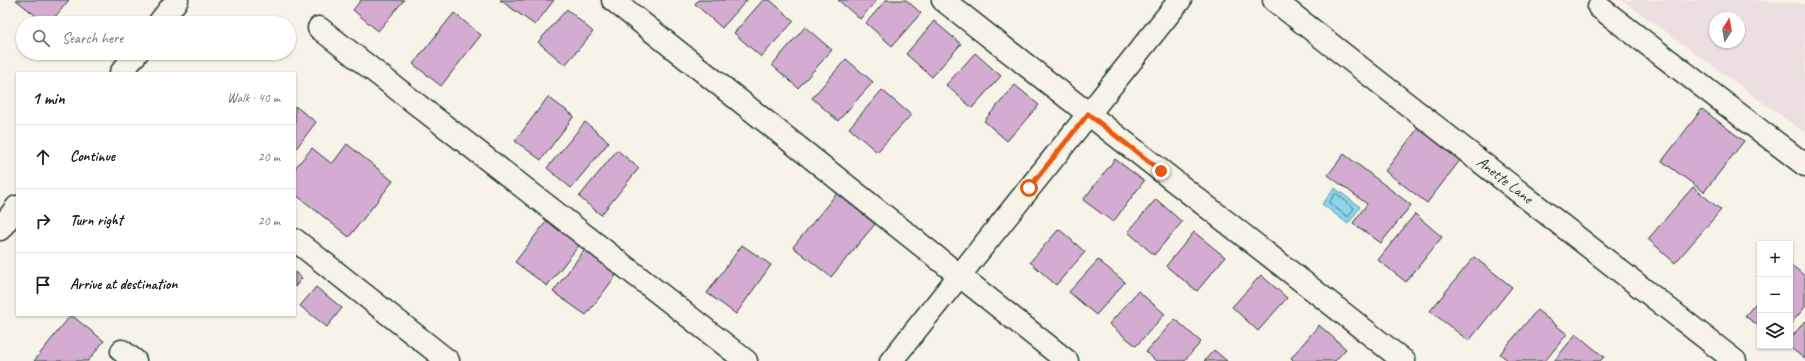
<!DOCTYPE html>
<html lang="en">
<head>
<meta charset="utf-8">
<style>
  :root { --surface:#fff; --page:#f2f2f2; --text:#202124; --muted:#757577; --line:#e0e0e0 }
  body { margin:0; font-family:Caveat,sans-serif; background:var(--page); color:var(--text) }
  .controls { position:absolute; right:12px; bottom:12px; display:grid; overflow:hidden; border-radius:0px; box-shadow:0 1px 3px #0004 }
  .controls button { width:36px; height:36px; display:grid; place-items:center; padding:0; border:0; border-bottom:1px solid var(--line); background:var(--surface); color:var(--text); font:20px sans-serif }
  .compass { position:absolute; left:1709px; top:12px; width:36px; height:36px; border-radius:50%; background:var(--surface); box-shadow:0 1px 3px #0004; rotate:11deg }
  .stop { position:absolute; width:12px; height:12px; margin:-9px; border:3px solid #ea580c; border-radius:50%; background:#fff }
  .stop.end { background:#ea580c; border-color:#fff; box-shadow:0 1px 4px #0008 }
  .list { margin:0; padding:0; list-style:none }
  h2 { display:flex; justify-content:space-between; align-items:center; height:52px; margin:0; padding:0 16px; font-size:17px }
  h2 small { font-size:13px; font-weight:400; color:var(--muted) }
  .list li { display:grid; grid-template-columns:26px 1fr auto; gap:12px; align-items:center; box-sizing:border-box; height:64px; padding:0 16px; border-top:1px solid var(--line) }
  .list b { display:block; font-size:15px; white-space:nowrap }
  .list em { font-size:13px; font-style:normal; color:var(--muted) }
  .icon { flex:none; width:22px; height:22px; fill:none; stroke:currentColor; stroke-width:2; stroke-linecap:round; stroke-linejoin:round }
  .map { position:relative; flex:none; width:1805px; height:361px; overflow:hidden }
  .search { position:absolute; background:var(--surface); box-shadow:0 1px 3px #0004; left:16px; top:16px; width:280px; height:44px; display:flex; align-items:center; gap:10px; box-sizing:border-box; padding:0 14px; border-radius:22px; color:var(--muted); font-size:15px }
  .panel { position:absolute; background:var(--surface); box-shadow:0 1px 3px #0004; left:16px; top:72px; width:280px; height:244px; border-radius:0px }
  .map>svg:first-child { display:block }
</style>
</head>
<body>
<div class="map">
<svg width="1805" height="361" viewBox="0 0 1805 361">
  <rect width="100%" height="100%" fill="#f7f3e8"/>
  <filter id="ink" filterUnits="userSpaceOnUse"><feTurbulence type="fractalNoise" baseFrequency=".025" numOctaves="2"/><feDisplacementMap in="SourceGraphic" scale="8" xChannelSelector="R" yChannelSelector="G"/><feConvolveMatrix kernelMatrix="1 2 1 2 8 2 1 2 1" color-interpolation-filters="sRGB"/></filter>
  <g filter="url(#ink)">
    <path fill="#ecdee1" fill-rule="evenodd" d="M1622,0H1753L1805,4V133ZM1715,18H1739V42H1715Z"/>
    <path fill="#8ad5eb" stroke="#5f98a2" d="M1335,188L1360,207L1348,224L1322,204Z"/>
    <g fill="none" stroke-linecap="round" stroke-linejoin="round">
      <path stroke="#4a7a7d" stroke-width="1" d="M1337,194L1354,208L1348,217L1329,203L1334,195Z"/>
    </g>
    <g fill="#d4acd2" stroke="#1f3d34">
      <path d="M16,0H69L50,23H45Z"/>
      <path d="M361,0H404L378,31L353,10Z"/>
      <path d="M500,0H554L535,25Z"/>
      <path d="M698,0H747L722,28L695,4Z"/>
      <path d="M763,0H770L794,21L761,57L734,33Z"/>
      <path d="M838,0H877L860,19Z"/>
      <path d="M886,0H906L921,13L892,46L866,23Z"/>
      <path d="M567,9L593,32L565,65L538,42Z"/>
      <path d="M454,13L481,35L441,86L413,64Z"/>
      <path d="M934,21L961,44L932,77L906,54Z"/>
      <path d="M805,27L832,50L798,88L772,65Z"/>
      <path d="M975,53L1001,76L972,108L946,85Z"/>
      <path d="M846,59L873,82L838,121L812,98Z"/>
      <path d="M1015,85L1039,105L1007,141L984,121Z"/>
      <path d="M882,90L911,115L877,152L849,128Z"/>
      <path d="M548,97L574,116L541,160L515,141Z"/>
      <path d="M295,106L316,122L295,150Z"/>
      <path d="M1702,109L1744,141L1704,192L1662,161Z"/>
      <path d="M585,122L609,142L571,188L547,168Z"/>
      <path d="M1419,127L1461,159L1427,203L1385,171Z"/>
      <path d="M347,144L393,181L349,237L295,194V168L312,148L332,164Z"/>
      <path d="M617,150L639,168L601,215L579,197Z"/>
      <path d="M1344,154L1411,205L1381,243L1353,223L1367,204L1328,175Z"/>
      <path d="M1115,159L1144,181L1113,222L1083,200Z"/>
      <path d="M1693,187L1721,210L1675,263L1648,239Z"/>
      <path d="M837,193L875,224L831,277L793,247Z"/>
      <path d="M1156,199L1182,222L1154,255L1128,232Z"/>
      <path d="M552,214L584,239L547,286L515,262Z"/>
      <path d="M1415,214L1442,237L1406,282L1378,260Z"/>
      <path d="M1059,229L1085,252L1056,285L1030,262Z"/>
      <path d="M1194,232L1225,257L1197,291L1166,266Z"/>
      <path d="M588,245L621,269L586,315L553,292Z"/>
      <path d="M742,245L771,265L736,314L707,293Z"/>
      <path d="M1474,257L1512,287L1469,341L1430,311Z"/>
      <path d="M1098,260L1125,282L1096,315L1069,292Z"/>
      <path d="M1790,264L1805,276V307L1790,325Z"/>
      <path d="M295,272L302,278L295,287Z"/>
      <path d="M1261,275L1287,298L1258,331L1232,307Z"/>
      <path d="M316,287L342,308L327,327L300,306Z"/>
      <path d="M1138,291L1165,314L1136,346L1109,324Z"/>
      <path d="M1760,298V327L1745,316Z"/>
      <path d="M1537,310L1567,334L1545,361H1509L1500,354Z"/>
      <path d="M71,315L104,341L88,361H34Z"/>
      <path d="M1175,319L1201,342L1184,361H1156L1146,352Z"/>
      <path d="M1805,321V359L1788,346H1790V339Z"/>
      <path d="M1319,325L1346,349L1335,361H1294L1291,358Z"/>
      <path d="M1576,334L1604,357L1600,361H1554Z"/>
      <path d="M1214,350L1227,361H1204Z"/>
    </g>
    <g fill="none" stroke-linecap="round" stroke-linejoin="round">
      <g stroke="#1f3d34" stroke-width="25">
        <g id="minor">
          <path d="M613,0L1067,361"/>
          <path d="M943,0L1404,361"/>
          <path d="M1274,0L1735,361"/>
          <path d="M1599,7L1805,165"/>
          <path d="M159,23L177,0"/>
          <path d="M319,28L746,361"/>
          <path d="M121,73L137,53"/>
          <path d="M0,229L17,207"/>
          <path d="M295,240L448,361"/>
          <path d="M122,351L135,361"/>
          <path d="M891,361L1180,0"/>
        </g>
      </g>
      <use href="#minor" stroke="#f7f3e8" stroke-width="22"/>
    </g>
  </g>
  <g fill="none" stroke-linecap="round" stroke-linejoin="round" filter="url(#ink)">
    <path stroke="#ea580c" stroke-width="5" d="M1029,188L1088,114L1161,171"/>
  </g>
  <g text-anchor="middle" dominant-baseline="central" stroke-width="3.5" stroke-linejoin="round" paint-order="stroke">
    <g font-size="16" fill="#1f3d34" stroke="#f7f3e8">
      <text transform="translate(1505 180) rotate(38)">Anette Lane</text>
    </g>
  </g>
</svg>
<div class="controls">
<button>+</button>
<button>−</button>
<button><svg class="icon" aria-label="layers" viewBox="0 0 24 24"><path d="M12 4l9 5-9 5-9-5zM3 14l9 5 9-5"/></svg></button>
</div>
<svg class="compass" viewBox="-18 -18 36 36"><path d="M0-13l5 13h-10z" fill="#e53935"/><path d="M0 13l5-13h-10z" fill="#757577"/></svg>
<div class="stop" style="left:1029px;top:188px"></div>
<div class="stop end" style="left:1161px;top:171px"></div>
<div class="search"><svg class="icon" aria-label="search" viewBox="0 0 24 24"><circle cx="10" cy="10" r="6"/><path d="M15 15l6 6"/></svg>Search here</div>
<section class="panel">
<h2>1 min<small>Walk · 40 m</small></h2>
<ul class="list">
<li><svg class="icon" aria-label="ahead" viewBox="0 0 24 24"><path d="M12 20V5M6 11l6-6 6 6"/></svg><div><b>Continue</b></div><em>20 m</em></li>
<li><svg class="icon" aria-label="right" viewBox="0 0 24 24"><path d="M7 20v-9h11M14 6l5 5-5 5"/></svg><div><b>Turn right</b></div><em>20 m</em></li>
<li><svg class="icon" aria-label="arrive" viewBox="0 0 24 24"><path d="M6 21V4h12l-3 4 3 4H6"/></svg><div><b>Arrive at destination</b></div></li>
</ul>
</section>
</div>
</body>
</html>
